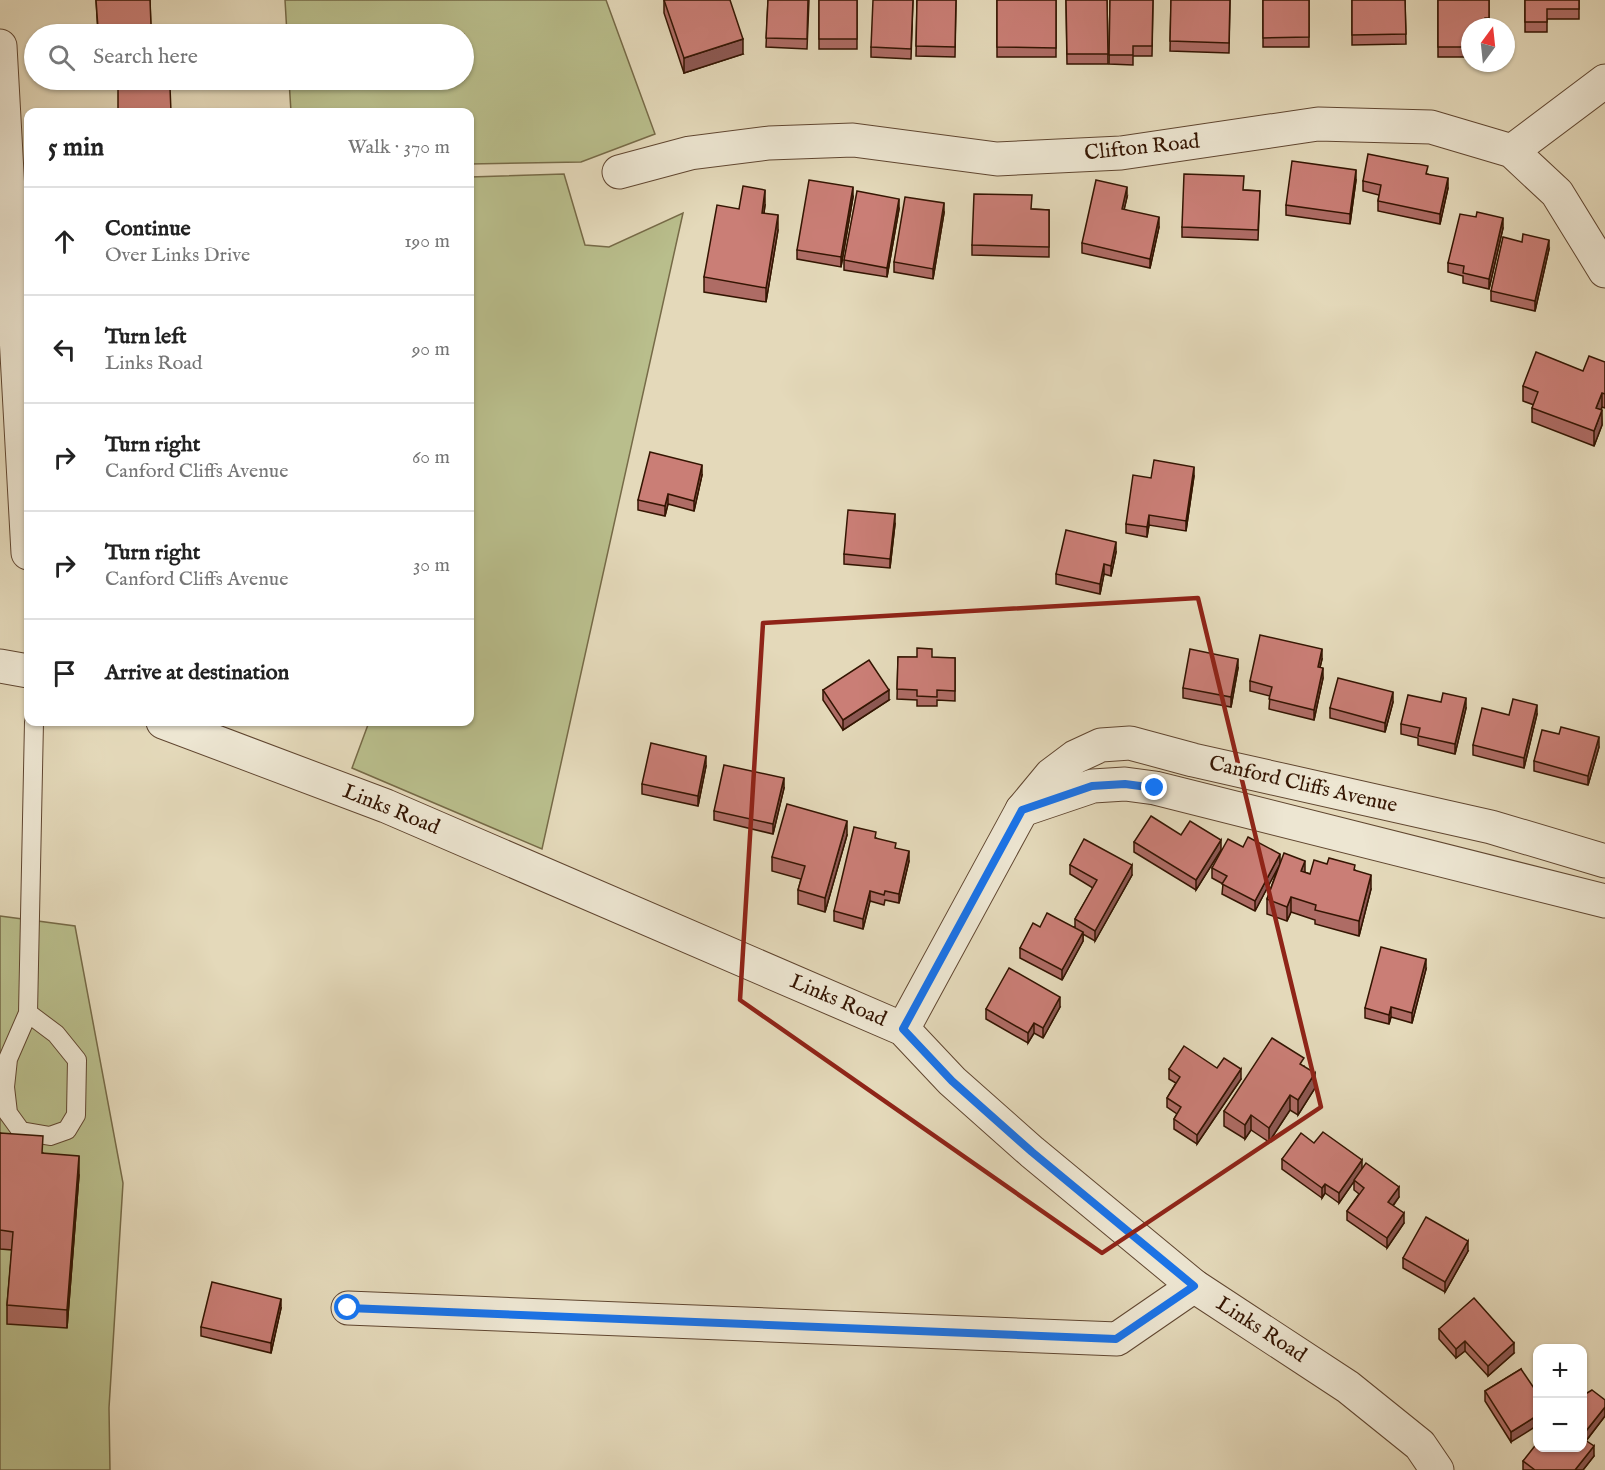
<!DOCTYPE html>
<html lang="en">
<head>
<meta charset="utf-8">
<style>
  :root { --surface:#fff; --page:#f2f2f2; --text:#222; --muted:#767676; --line:#e0e0e0 }
  body { margin:0; font-family:"IM FELL English",serif; background:var(--page); color:var(--text) }
  .controls { position:absolute; right:18px; bottom:18px; display:grid; overflow:hidden; border-radius:12px; box-shadow:0 2px 4px #0004 }
  .controls button { width:54px; height:54px; display:grid; place-items:center; padding:0; border:0; border-bottom:2px solid var(--line); background:var(--surface); color:var(--text); font:30px sans-serif }
  .compass { position:absolute; left:1461px; top:18px; width:54px; height:54px; border-radius:50%; background:var(--surface); box-shadow:0 2px 4px #0004; rotate:15deg }
  .stop { position:absolute; width:18px; height:18px; margin:-14px; border:4px solid #1a73e8; border-radius:50%; background:#fff }
  .stop.end { background:#1a73e8; border-color:#fff; box-shadow:0 2px 6px #0008 }
  .list { margin:0; padding:0; list-style:none }
  h2 { display:flex; justify-content:space-between; align-items:center; height:78px; margin:0; padding:0 24px; font-size:26px }
  h2 small { font-size:20px; font-weight:400; color:var(--muted) }
  .list li { display:grid; grid-template-columns:39px 1fr auto; gap:18px; align-items:center; box-sizing:border-box; height:108px; padding:0 24px; border-top:2px solid var(--line) }
  .list b { display:block; font-size:22px; white-space:nowrap }
  .list p { margin:0; font-size:20px; white-space:nowrap; color:var(--muted) }
  .list em { font-size:20px; font-style:normal; color:var(--muted) }
  .icon { flex:none; width:33px; height:33px; fill:none; stroke:currentColor; stroke-width:2; stroke-linecap:round; stroke-linejoin:round }
  .map { position:relative; flex:none; width:1605px; height:1470px; overflow:hidden }
  .search { position:absolute; background:var(--surface); box-shadow:0 2px 4px #0004; left:24px; top:24px; width:450px; height:66px; display:flex; align-items:center; gap:15px; box-sizing:border-box; padding:0 21px; border-radius:33px; color:var(--muted); font-size:22px }
  .panel { position:absolute; background:var(--surface); box-shadow:0 2px 4px #0004; left:24px; top:108px; width:450px; height:618px; border-radius:12px }
  .map>svg:first-child { display:block }
</style>
</head>
<body>
<div class="map">
<svg width="1605" height="1470" viewBox="0 0 1605 1470">
  <rect width="100%" height="100%" fill="#e4d9ba"/>
  <filter id="stains"><feTurbulence type="fractalNoise" baseFrequency=".00333" numOctaves="4"/><feColorMatrix values="0 0 0 0 .2 0 0 0 0 .09 0 0 0 0 .02 0 0 0 .5 -.17"/></filter>
  <radialGradient id="worn" r=".72"><stop offset=".6" stop-color="#630" stop-opacity="0"/><stop offset="1" stop-color="#630" stop-opacity=".3"/></radialGradient>
  <g fill="#b9be8c" stroke="#766a47" stroke-width="1.5">
    <path d="M285,0H606L655,134L581,162L470,164V112H291L289,80H464V34H287Z"/>
    <path d="M564,174L585,245L609,247L683,213L542,849L352,768L369,722H470V177Z"/>
    <path d="M0,916L75,926L123,1183L109,1408L110,1470H0Z"/>
  </g>
  <g fill="none" stroke-linecap="round" stroke-linejoin="round">
    <g stroke="#604630" stroke-width="20">
      <path id="service" d="M28,1013L56,1034L77,1060L76,1115L67,1130L50,1136L21,1131L8,1113L5,1087L8,1059L28,1013L34,722"/>
    </g>
    <g stroke="#604630" stroke-width="35">
      <g id="minor">
        <path d="M0,46L28,553"/>
        <path d="M1512,151L1605,81"/>
        <path d="M619,172L690,153L769,143L853,140L997,159L1121,153L1318,124L1431,127L1512,151L1557,193L1605,271"/>
        <path d="M0,666L28,671"/>
        <path d="M163,722L386,806L903,1029L952,1081L1032,1152L1194,1286L1348,1387L1420,1445L1437,1470"/>
        <path d="M1022,810L1093,786L1125,784L1155,788L1605,901"/>
        <path d="M903,1029L1022,810L1051,775L1075,757L1101,745L1130,743L1193,760L1491,827L1605,861"/>
        <path d="M348,1308L1117,1339L1194,1286"/>
      </g>
    </g>
    <use href="#service" stroke="#ede6d2" stroke-width="18"/>
    <use href="#minor" stroke="#ede6d2" stroke-width="33"/>
  </g>
  <g fill="#ae6c65" stroke="#341502" stroke-width="1.5">
    <path d="M96,0H150L151,34H155H98Z"/>
    <path d="M664,0L743,54L684,73L664,13Z"/>
    <path d="M768,0H809L807,49L766,47Z"/>
    <rect x="819" y="0" width="38" height="49"/>
    <path d="M913,0L911,59L871,57V47Z"/>
    <path d="M917,0H956L955,57L916,56Z"/>
    <rect x="997" y="0" width="59" height="57"/>
    <path d="M1066,0H1107L1108,64H1067Z"/>
    <path d="M1110,0H1153L1152,56H1133V65L1109,64Z"/>
    <path d="M1171,0H1230L1229,53L1170,51Z"/>
    <rect x="1263" y="0" width="46" height="47"/>
    <path d="M1352,0H1405L1406,44L1352,45Z"/>
    <path d="M1438,0H1489V27H1470V57H1438Z"/>
    <path d="M1525,0H1579V19H1547V32H1525Z"/>
    <path d="M110,80H157V87L133,88V82L110,83Z"/>
    <path d="M1428,174L1448,188L1440,224L1378,211V201L1379,195L1363,191V181Z"/>
    <path d="M1356,180L1350,224L1286,215V205Z"/>
    <path d="M1244,190L1260,191L1258,240L1182,237V227Z"/>
    <path d="M853,197L841,267L797,259V250Z"/>
    <path d="M1127,197L1124,209L1159,227L1150,268L1082,253V243Z"/>
    <path d="M765,205L764,213L778,230L766,302L704,292V277L739,209Z"/>
    <path d="M899,209L887,277L844,270V260Z"/>
    <path d="M1032,209L1049,210V257L972,255V245Z"/>
    <path d="M944,213L933,279L894,272V262Z"/>
    <path d="M1476,217L1503,228L1489,289L1463,283V276L1448,272V263Z"/>
    <path d="M1549,249L1535,311L1491,301V291Z"/>
    <path d="M1605,362V408L1602,407L1601,410L1602,425L1594,446L1532,422V408L1534,405L1523,401V386L1583,371Z"/>
    <path d="M702,475L694,511L668,504L665,516L638,510V500Z"/>
    <path d="M1194,476L1186,531L1149,525L1147,537L1126,533V524L1151,478Z"/>
    <path d="M895,524L890,568L844,564V554Z"/>
    <path d="M1116,552L1111,576L1104,574L1100,594L1056,584V574Z"/>
    <path d="M898,657L955,658V701L937,700V706H917V700L897,699Z"/>
    <path d="M1322,659L1320,667L1323,678L1314,720L1269,709L1270,696L1250,691V681Z"/>
    <path d="M1238,668L1231,707L1183,698V688Z"/>
    <path d="M823,690L889,700L843,730L823,700Z"/>
    <path d="M1393,702L1385,732L1330,718V708Z"/>
    <path d="M1466,708L1455,754L1418,745V738L1401,734V724Z"/>
    <path d="M1537,714L1524,768L1473,755V745L1509,715Z"/>
    <path d="M1559,734L1599,747L1588,785L1534,771V761Z"/>
    <path d="M706,766L698,806L642,794V784Z"/>
    <path d="M784,788L773,834L714,820V811Z"/>
    <path d="M847,835L825,912L798,904V890L801,879L772,871V857Z"/>
    <path d="M1181,835L1221,850L1196,890L1134,852V842Z"/>
    <path d="M876,838L896,849L909,861L899,903L885,900L884,905L870,901L863,929L834,921V911Z"/>
    <path d="M1243,847L1280,864L1310,874L1355,870L1371,889L1359,936L1315,924V920L1291,912L1287,921L1267,914V899L1279,865L1255,911L1222,894L1223,884L1212,878V868Z"/>
    <path d="M1070,865L1132,875L1095,941L1083,934V941L1062,980L1020,958V948L1040,927H1075V919L1093,888L1070,874Z"/>
    <path d="M1426,969L1412,1023L1391,1017L1389,1024L1365,1018V1008Z"/>
    <path d="M1060,1007L1043,1038L1034,1033L1028,1043L986,1019V1009Z"/>
    <path d="M1304,1066L1315,1088L1298,1115L1290,1110L1269,1142L1251,1130L1245,1139L1224,1126V1111Z"/>
    <path d="M1217,1068L1241,1079L1197,1144L1174,1129V1119L1177,1114L1167,1107V1098L1176,1083L1169,1079V1069Z"/>
    <path d="M0,1133L43,1153L79,1175L67,1328L7,1324V1305L12,1250L0,1249Z"/>
    <path d="M1314,1143L1362,1168L1399,1197L1393,1206L1404,1223L1387,1248L1347,1220V1211L1359,1194L1354,1190V1181L1339,1203L1325,1193L1322,1198L1282,1169V1159Z"/>
    <path d="M1468,1251L1445,1292L1403,1268V1258Z"/>
    <path d="M281,1308L271,1353L201,1336V1327Z"/>
    <path d="M1439,1329L1514,1353L1488,1376L1465,1351L1456,1358L1439,1339Z"/>
    <path d="M1521,1369L1511,1442L1485,1401V1391Z"/>
    <path d="M1605,1400V1416L1586,1441L1594,1456L1583,1470H1523V1461Z"/>
  </g>
  <g fill="#8d5853" stroke="#341502" stroke-width="1.5">
    <path d="M743,39V54L684,73V58Z"/>
    <path d="M1356,170V180L1350,224V214Z"/>
    <path d="M1448,178V188L1440,224V214Z"/>
    <path d="M853,187V197L841,267V257Z"/>
    <path d="M1127,187V197L1122,219V209Z"/>
    <path d="M765,190V205L762,227V213Z"/>
    <path d="M899,199V209L887,277V268Z"/>
    <path d="M944,203V213L933,279V269Z"/>
    <path d="M778,215V230L766,302V288Z"/>
    <path d="M1159,217V227L1150,268V259Z"/>
    <path d="M1503,218V228L1489,289V279Z"/>
    <path d="M1549,240V249L1535,311V301Z"/>
    <path d="M1602,393V407L1596,422V408Z"/>
    <path d="M1602,410V425L1594,446V431Z"/>
    <path d="M702,465V475L694,511V501Z"/>
    <path d="M1194,467V476L1186,531V521Z"/>
    <path d="M668,494V504L665,516V506Z"/>
    <path d="M895,514V524L890,568V559Z"/>
    <path d="M1149,515V525L1147,537V527Z"/>
    <path d="M1116,542V552L1111,576V566Z"/>
    <path d="M1104,564V574L1100,594V584Z"/>
    <path d="M1322,649V659L1318,676V667Z"/>
    <path d="M1238,659V668L1231,707V697Z"/>
    <path d="M1323,668V678L1314,720V710Z"/>
    <path d="M889,690V700L843,730V720Z"/>
    <path d="M1393,692V702L1385,732V723Z"/>
    <path d="M1466,698V708L1455,754V744Z"/>
    <path d="M1537,705V714L1524,768V758Z"/>
    <path d="M1599,737V747L1588,785V776Z"/>
    <path d="M706,756V766L698,806V796Z"/>
    <path d="M784,778V788L773,834V824Z"/>
    <path d="M847,821V835L825,912V898Z"/>
    <path d="M1221,840V850L1196,890V880Z"/>
    <path d="M909,851V861L899,903V894Z"/>
    <path d="M1280,854V864L1255,911V901Z"/>
    <path d="M1305,861V875L1301,871Z"/>
    <path d="M1132,865V875L1095,941V931Z"/>
    <path d="M1371,875V889L1359,936V921Z"/>
    <path d="M870,891V901L863,929V919Z"/>
    <path d="M1291,897V912L1287,921V907Z"/>
    <path d="M1083,932V941L1062,980V970Z"/>
    <path d="M1426,959V969L1412,1023V1013Z"/>
    <path d="M1060,997V1007L1043,1038V1028Z"/>
    <path d="M1391,1007V1017L1389,1024V1015Z"/>
    <path d="M1034,1023V1033L1028,1043V1033Z"/>
    <path d="M1241,1069V1079L1197,1144V1135Z"/>
    <path d="M1315,1073V1088L1298,1115V1100Z"/>
    <path d="M1290,1095V1110L1269,1142V1128Z"/>
    <path d="M1251,1115V1130L1245,1139V1125Z"/>
    <path d="M79,1156V1175L67,1328V1310Z"/>
    <path d="M1362,1160V1170L1339,1203V1193Z"/>
    <path d="M1325,1184V1193L1322,1198V1188Z"/>
    <path d="M1399,1187V1197L1388,1212V1202Z"/>
    <path d="M1404,1213V1223L1387,1248V1238Z"/>
    <path d="M1468,1241V1251L1445,1292V1282Z"/>
    <path d="M281,1299V1308L271,1353V1343Z"/>
    <path d="M1465,1341V1351L1456,1358V1349Z"/>
    <path d="M1514,1343V1353L1488,1376V1366Z"/>
    <path d="M1605,1407V1416L1582,1446V1436Z"/>
    <path d="M1538,1415V1425L1511,1442V1432Z"/>
    <path d="M1594,1446V1456L1583,1470H1575Z"/>
  </g>
  <g fill="#ca7e76" stroke="#341502" stroke-width="1.5">
    <path d="M96,0H150L151,25L98,28Z"/>
    <path d="M664,0H730L743,39L684,58Z"/>
    <path d="M768,0H808L807,39L766,38Z"/>
    <rect x="819" y="0" width="38" height="39"/>
    <path d="M873,0H913L911,49L871,47Z"/>
    <path d="M917,0H956L955,47L916,46Z"/>
    <path d="M997,0H1056V48L997,47Z"/>
    <path d="M1066,0H1107L1108,54H1067Z"/>
    <path d="M1110,0H1153L1152,46H1133V55H1109Z"/>
    <path d="M1171,0H1230L1229,43L1170,41Z"/>
    <path d="M1263,0H1309V37L1263,38Z"/>
    <path d="M1352,0H1405L1406,34L1352,35Z"/>
    <path d="M1438,0H1489V18H1485V27H1470V47H1438Z"/>
    <path d="M1525,0H1579V9H1547V22H1525Z"/>
    <path d="M133,80H157V85L134,86Z"/>
    <path d="M170,87L171,112H118V88Z"/>
    <path d="M1368,154L1428,166L1426,174L1448,178L1440,214L1378,201L1381,185L1363,181Z"/>
    <path d="M1292,161L1356,170L1350,214L1286,205Z"/>
    <path d="M1184,174L1244,176L1243,190L1260,191L1258,230L1182,227Z"/>
    <path d="M809,180L853,187L841,257L797,250Z"/>
    <path d="M1096,180L1127,187L1122,209L1159,217L1150,259L1082,243Z"/>
    <path d="M743,186L765,190L762,213L778,215L766,288L704,277L717,205L739,209Z"/>
    <path d="M857,191L899,199L887,268L844,260Z"/>
    <path d="M974,194L1032,195L1031,209L1049,210V247L972,245Z"/>
    <path d="M905,197L944,203L933,269L894,262Z"/>
    <path d="M1477,212L1503,218L1489,279L1463,273L1464,266L1448,263L1460,214L1476,217Z"/>
    <path d="M1523,234L1549,240L1535,301L1491,291L1503,237L1522,242Z"/>
    <path d="M1536,352L1583,371L1589,356L1605,362V394L1602,393L1596,408L1602,410L1594,431L1532,408L1538,392L1523,386Z"/>
    <path d="M650,452L702,465L694,501L668,494L665,506L638,500Z"/>
    <path d="M1154,460L1194,467L1186,521L1149,515L1147,527L1126,524L1133,475L1151,478Z"/>
    <path d="M848,510L895,514L890,559L844,554Z"/>
    <path d="M1066,530L1116,542L1111,566L1104,564L1100,584L1056,574Z"/>
    <path d="M1260,635L1322,649L1318,667L1323,668L1314,710L1269,699L1272,687L1250,681Z"/>
    <path d="M917,648L932,649V657L955,658V691L937,690V697L917,696V690L897,689L898,657H917Z"/>
    <path d="M1190,649L1238,659L1231,697L1183,688Z"/>
    <path d="M869,660L889,690L843,720L823,690Z"/>
    <path d="M1338,678L1393,692L1385,723L1330,708Z"/>
    <path d="M1443,693L1466,698L1455,744L1418,736L1420,728L1401,724L1408,695L1441,702Z"/>
    <path d="M1513,699L1537,705L1524,758L1473,745L1482,708L1509,715Z"/>
    <path d="M1561,727L1599,737L1588,776L1534,761L1542,730L1559,734Z"/>
    <path d="M651,743L706,756L698,796L642,784Z"/>
    <path d="M724,765L784,778L773,824L714,811Z"/>
    <path d="M787,804L847,821L825,898L798,890L805,866L772,857Z"/>
    <path d="M1151,816L1181,835L1190,821L1221,840L1196,880L1134,842Z"/>
    <path d="M854,827L876,832L875,838L896,843L895,848L909,851L899,894L885,891L884,895L870,891L863,919L834,911Z"/>
    <path d="M1248,837L1280,854L1255,901L1222,884L1227,876L1212,868L1228,839L1243,847Z"/>
    <path d="M1084,839L1132,865L1095,931L1075,919L1097,880L1070,865Z"/>
    <path d="M1284,853L1305,861L1301,871L1310,874L1314,860L1327,864L1329,858L1355,865L1354,870L1371,875L1359,921L1315,910L1316,905L1291,897L1287,907L1267,899Z"/>
    <path d="M1047,913L1083,932L1062,970L1020,948L1033,923L1040,927Z"/>
    <path d="M1381,947L1426,959L1412,1013L1391,1007L1389,1015L1365,1008Z"/>
    <path d="M1009,968L1060,997L1043,1028L1034,1023L1028,1033L986,1009Z"/>
    <path d="M1272,1038L1304,1058L1300,1064L1315,1073L1298,1100L1290,1095L1269,1128L1251,1115L1245,1125L1224,1111Z"/>
    <path d="M1184,1046L1217,1068L1224,1058L1241,1069L1197,1135L1174,1119L1181,1107L1167,1098L1180,1077L1169,1069Z"/>
    <path d="M1323,1132L1362,1160L1339,1193L1325,1184L1322,1188L1282,1159L1301,1133L1314,1143Z"/>
    <path d="M0,1133L43,1136L42,1153L79,1156L67,1310L7,1305L13,1232L0,1230Z"/>
    <path d="M1366,1163L1399,1187L1388,1202L1404,1213L1387,1238L1347,1211L1364,1188L1354,1180Z"/>
    <path d="M1426,1217L1468,1241L1445,1282L1403,1258Z"/>
    <path d="M212,1282L281,1299L271,1343L201,1327Z"/>
    <path d="M1474,1298L1514,1343L1488,1366L1465,1341L1456,1349L1439,1329Z"/>
    <path d="M1521,1369L1538,1394V1415L1511,1432L1485,1391Z"/>
    <path d="M1592,1390L1605,1400V1407L1582,1436V1396Z"/>
    <path d="M1582,1438L1594,1446L1575,1470H1535L1523,1461L1538,1442V1448H1582Z"/>
  </g>
  <g fill="none" stroke-linecap="round" stroke-linejoin="round">
    <path stroke="#1a73e8" stroke-width="8" d="M348,1308L1116,1339L1194,1286L1032,1152L952,1081L903,1029L1022,810L1092,786L1125,784L1155,788"/>
  </g>
  <path fill="none" stroke="#8f2418" stroke-width="4.5" stroke-linejoin="round" d="M1198,598L1321,1107L1102,1253L740,1000L763,623Z"/>
  <g text-anchor="middle" dominant-baseline="central" stroke-width="6" stroke-linejoin="round" paint-order="stroke">
    <g font-size="21" fill="#341502" stroke="#ede6d2">
      <text transform="translate(1142 148) rotate(-6)">Clifton Road</text>
      <text transform="translate(1303 785) rotate(13)">Canford Cliffs Avenue</text>
      <text transform="translate(391 810) rotate(22)">Links Road</text>
      <text transform="translate(838 1001) rotate(23)">Links Road</text>
      <text transform="translate(1261 1330) rotate(33)">Links Road</text>
    </g>
  </g>
  <rect width="100%" height="100%" filter="url(#stains)"/>
  <rect width="100%" height="100%" fill="url(#worn)"/>
</svg>
<div class="controls">
<button>+</button>
<button>−</button>
</div>
<svg class="compass" viewBox="-18 -18 36 36"><path d="M0-13l5 13h-10z" fill="#e53935"/><path d="M0 13l5-13h-10z" fill="#767676"/></svg>
<div class="stop" style="left:348px;top:1308px"></div>
<div class="stop end" style="left:1155px;top:788px"></div>
<div class="search"><svg class="icon" aria-label="search" viewBox="0 0 24 24"><circle cx="10" cy="10" r="6"/><path d="M15 15l6 6"/></svg>Search here</div>
<section class="panel">
<h2>5 min<small>Walk · 370 m</small></h2>
<ul class="list">
<li><svg class="icon" aria-label="ahead" viewBox="0 0 24 24"><path d="M12 20V5M6 11l6-6 6 6"/></svg><div><b>Continue</b><p>Over Links Drive</p></div><em>190 m</em></li>
<li><svg class="icon" aria-label="left" viewBox="0 0 24 24"><path d="M17 20v-9H6M10 6l-5 5 5 5"/></svg><div><b>Turn left</b><p>Links Road</p></div><em>90 m</em></li>
<li><svg class="icon" aria-label="right" viewBox="0 0 24 24"><path d="M7 20v-9h11M14 6l5 5-5 5"/></svg><div><b>Turn right</b><p>Canford Cliffs Avenue</p></div><em>60 m</em></li>
<li><svg class="icon" aria-label="right" viewBox="0 0 24 24"><path d="M7 20v-9h11M14 6l5 5-5 5"/></svg><div><b>Turn right</b><p>Canford Cliffs Avenue</p></div><em>30 m</em></li>
<li><svg class="icon" aria-label="arrive" viewBox="0 0 24 24"><path d="M6 21V4h12l-3 4 3 4H6"/></svg><div><b>Arrive at destination</b></div></li>
</ul>
</section>
</div>
</body>
</html>
